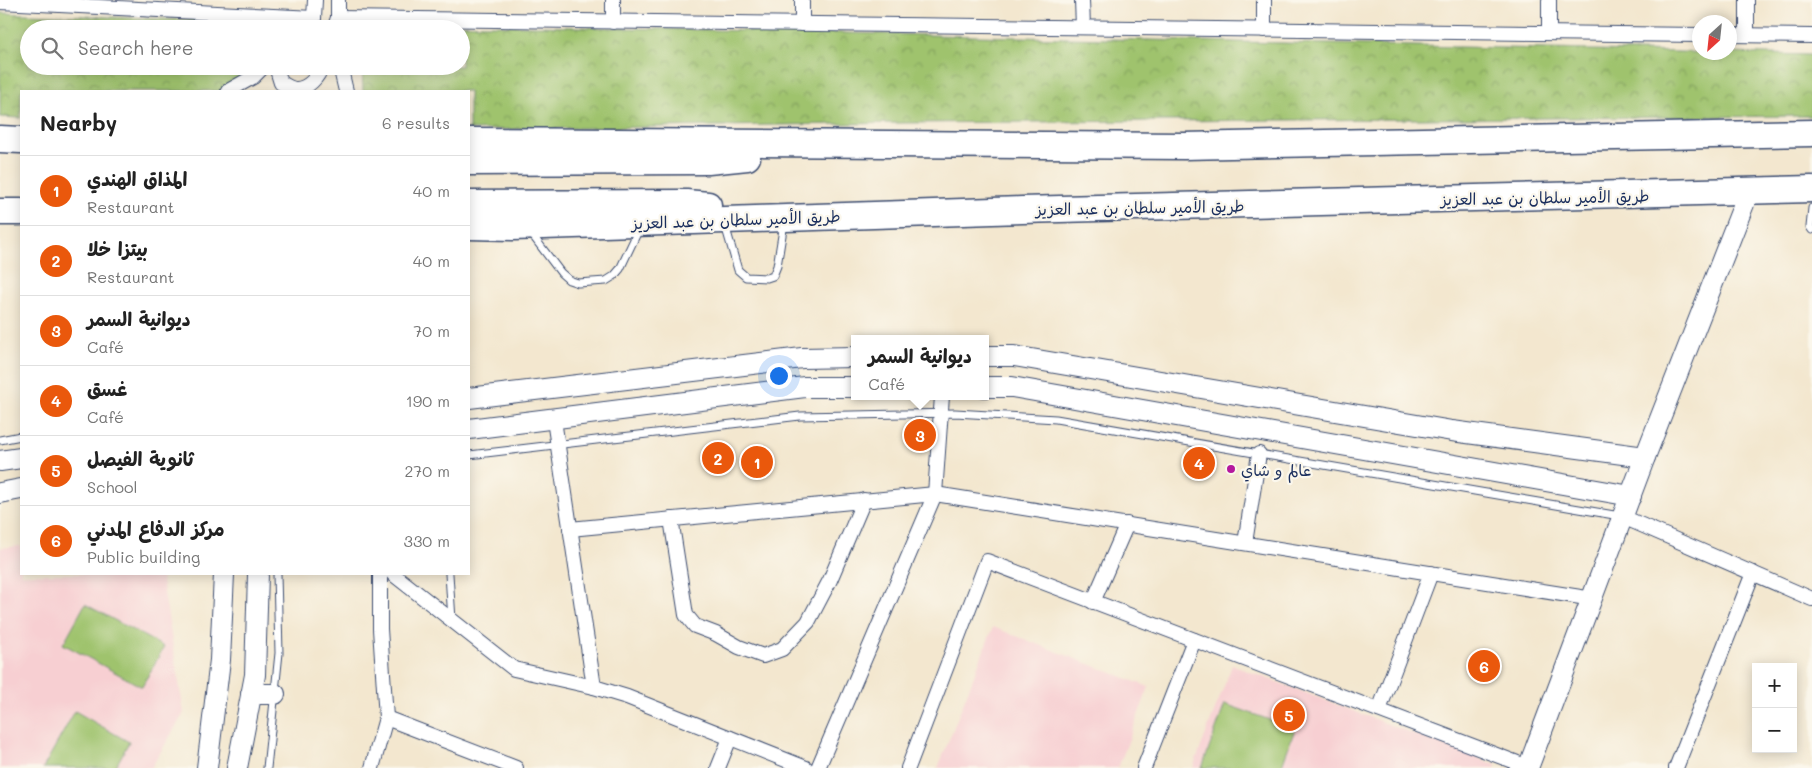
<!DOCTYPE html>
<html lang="en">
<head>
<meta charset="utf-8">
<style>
  :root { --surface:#fff; --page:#f2f2f2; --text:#222; --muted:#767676; --line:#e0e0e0; --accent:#ea580c }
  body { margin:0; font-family:Mali,"Playpen Sans Arabic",sans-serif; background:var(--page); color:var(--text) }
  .controls { position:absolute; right:15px; bottom:15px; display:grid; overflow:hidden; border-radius:0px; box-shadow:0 2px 12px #0003 }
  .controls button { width:45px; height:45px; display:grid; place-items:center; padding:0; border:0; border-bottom:1px solid var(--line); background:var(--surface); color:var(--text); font:25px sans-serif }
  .compass { position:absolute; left:1692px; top:15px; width:45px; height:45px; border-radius:50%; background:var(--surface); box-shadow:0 2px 12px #0003; rotate:207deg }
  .you { position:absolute; left:778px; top:375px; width:18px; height:18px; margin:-12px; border:4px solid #fff; border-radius:50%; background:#1a73e8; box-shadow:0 0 0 8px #1a73e833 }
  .badge { display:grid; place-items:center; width:32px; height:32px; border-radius:50%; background:var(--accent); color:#fff; font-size:16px; font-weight:700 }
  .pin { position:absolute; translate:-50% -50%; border:2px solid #fff; box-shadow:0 1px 5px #0006 }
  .popup { position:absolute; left:851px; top:335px; width:138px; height:65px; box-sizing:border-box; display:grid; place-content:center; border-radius:0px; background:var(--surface); filter:drop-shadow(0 1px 4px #0005); font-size:16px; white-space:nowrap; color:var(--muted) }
  .popup b { font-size:19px; color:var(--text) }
  .popup::after { content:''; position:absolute; left:50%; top:100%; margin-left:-10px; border:10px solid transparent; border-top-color:var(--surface) }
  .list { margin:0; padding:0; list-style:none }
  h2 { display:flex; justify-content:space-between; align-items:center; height:65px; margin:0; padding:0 20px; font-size:21px }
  h2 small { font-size:16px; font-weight:400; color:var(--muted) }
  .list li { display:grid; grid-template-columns:32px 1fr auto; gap:15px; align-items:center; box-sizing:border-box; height:70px; padding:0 20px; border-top:1px solid var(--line) }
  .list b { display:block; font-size:19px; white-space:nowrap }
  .list p { margin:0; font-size:16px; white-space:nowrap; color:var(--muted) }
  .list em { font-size:16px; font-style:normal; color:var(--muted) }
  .icon { flex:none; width:28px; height:28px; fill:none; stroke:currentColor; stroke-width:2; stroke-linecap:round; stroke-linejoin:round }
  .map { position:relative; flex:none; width:1812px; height:768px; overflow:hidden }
  .search { position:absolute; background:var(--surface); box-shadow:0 2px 12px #0003; left:20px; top:20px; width:450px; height:55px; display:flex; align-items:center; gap:12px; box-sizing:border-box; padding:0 18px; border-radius:28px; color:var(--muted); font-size:19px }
  .panel { position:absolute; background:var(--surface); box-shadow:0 2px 12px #0003; left:20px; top:90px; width:450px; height:485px; border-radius:0px }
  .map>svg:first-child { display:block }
</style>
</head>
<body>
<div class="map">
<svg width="1812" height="768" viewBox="0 0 1812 768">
  <defs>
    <pattern id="park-crowns" width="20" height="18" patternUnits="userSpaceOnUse" patternTransform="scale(1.25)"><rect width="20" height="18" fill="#9fc36d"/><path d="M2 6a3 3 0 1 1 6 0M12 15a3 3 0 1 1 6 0" fill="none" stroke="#819f5d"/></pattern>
  </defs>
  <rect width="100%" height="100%" fill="#fbf7ec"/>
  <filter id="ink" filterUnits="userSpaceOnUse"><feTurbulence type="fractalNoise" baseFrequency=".02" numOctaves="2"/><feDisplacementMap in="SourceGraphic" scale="10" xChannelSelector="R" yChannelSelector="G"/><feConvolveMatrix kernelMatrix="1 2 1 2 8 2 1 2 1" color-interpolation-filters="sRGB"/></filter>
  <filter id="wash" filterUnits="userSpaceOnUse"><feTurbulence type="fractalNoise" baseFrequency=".0096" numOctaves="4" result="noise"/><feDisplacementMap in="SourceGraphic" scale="20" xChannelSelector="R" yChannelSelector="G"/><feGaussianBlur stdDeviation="1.12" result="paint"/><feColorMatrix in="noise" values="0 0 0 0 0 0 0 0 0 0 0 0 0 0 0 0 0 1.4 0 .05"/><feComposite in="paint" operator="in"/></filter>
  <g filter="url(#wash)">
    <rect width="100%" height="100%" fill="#f3e7cf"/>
    <g fill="#f7cfd2">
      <path d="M21,546V574H161L184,713L151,768H0V548Z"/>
      <path d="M993,627L1149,687L1118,768H938Z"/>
      <path d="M1232,665L1496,765L1495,768H1193Z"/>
    </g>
    <g fill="url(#park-crowns)" stroke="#5d7966">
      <path d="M0,13L250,22L249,29H29V66H243L240,91H21V118L0,117Z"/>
      <path d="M361,22L1812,55V116L903,123L469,130V91H363L362,66H461V29H361Z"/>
    </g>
    <g fill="#9fc36d" stroke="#5d7966">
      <path d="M85,604L164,647L142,687L63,644Z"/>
      <path d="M1225,704L1295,729L1281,768H1202Z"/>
      <path d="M75,711L129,742L115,768H43Z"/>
    </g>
  </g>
  <g filter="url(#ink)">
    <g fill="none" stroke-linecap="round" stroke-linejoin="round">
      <g stroke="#3b4b6f" stroke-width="9">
        <g id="lane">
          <path d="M1812,208L1810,227L1812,230"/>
          <path d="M725,225L738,270L746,277L767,278L773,276L777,266L784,223"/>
          <path d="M530,232L561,273L569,280L578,283L606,281L614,276L620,269L639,229"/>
          <path d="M0,440L21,436"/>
          <path d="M469,455L800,416L955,413L1056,419L1620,516"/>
          <path d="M449,574L452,620"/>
          <path d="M267,768L279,653L277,574"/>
        </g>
      </g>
      <g stroke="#3b4b6f" stroke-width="16">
        <g id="street">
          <path d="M1082,0L1083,27"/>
          <path d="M1747,0V35"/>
          <path d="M0,2L314,18"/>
          <path d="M613,22V0"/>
          <path d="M802,24V0"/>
          <path d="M338,26V0"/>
          <path d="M303,29L314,18L315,0"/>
          <path d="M334,29L338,18L1700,35"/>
          <path d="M1264,30V0"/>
          <path d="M1549,33V0"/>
          <path d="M1730,35L1812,36"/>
          <path d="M278,66L277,70L281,83C286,85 291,89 296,89C308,89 318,77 322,66"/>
          <path d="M340,66L346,91"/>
          <path d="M228,91L253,77L264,66"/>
          <path d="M554,420L594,687"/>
          <path d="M1623,517L1812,599"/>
          <path d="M671,519L686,615L695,626L716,634L739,647L763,656L782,649L808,622L830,580L864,500"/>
          <path d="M570,529L935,494L1593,599"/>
          <path d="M1245,543L1259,454"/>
          <path d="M393,574L514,669L594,687L627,697L806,768"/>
          <path d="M1093,602L1127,524"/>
          <path d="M1379,710L1431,573"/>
          <path d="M386,718L516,768"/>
          <path d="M372,768L386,718L380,629V574"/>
          <path d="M718,768L730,738"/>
          <path d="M818,768L935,494L942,396"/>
          <path d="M908,768L987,561L1528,767"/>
          <path d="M1144,768L1194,640"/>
          <path d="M1676,768L1753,573"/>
        </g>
      </g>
      <g stroke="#3b4b6f" stroke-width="22">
        <g id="secondary">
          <path d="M985,356H1014L1452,431L1645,457"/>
          <path d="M985,387H1012L1631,496"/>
          <path d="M469,398L802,358L855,357"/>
          <path d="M469,429L805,387H855"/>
          <path d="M0,461L21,458"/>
          <path d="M0,493L21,489"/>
          <path d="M251,694H275"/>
          <path d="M207,768L220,660L224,574"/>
          <path d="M237,768L255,675L258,574"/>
          <path d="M1528,768L1645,457L1749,191"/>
        </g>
      </g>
      <g stroke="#3b4b6f" stroke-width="29">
        <g id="highway">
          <path d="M0,139L21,140"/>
          <path d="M469,141L1184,146L1812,133"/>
          <path d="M469,162L708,161L747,157"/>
          <path d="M469,204L686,203L708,205"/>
          <path d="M0,212H21"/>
          <path d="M469,226L513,227L1022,210L1812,189"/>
        </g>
      </g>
      <use href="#lane" stroke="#fff" stroke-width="7"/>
      <use href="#street" stroke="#fff" stroke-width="14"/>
      <use href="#secondary" stroke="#fff" stroke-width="20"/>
      <use href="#highway" stroke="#fff" stroke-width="26"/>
    </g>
  </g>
  <circle fill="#b5179e" stroke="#fbf7ec" stroke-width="2" cx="1231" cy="469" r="5"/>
  <g text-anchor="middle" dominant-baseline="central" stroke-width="4.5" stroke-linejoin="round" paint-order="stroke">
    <g font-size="16" fill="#1b2f5e" stroke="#fbf7ec">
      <text transform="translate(1545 197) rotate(-1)">طريق الأمير سلطان بن عبد العزيز</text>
      <text transform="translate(1140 207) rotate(-1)">طريق الأمير سلطان بن عبد العزيز</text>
      <text transform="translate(736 219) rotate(-2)">طريق الأمير سلطان بن عبد العزيز</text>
    </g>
    <g font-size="16" fill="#1b2f5e" stroke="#fbf7ec" text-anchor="start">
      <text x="1241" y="469">عالم و شاي</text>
    </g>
  </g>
</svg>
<div class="controls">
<button>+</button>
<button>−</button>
</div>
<svg class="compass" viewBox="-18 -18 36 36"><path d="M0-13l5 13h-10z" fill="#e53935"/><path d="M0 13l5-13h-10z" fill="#767676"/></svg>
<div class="you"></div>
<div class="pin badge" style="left:757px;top:462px">1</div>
<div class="pin badge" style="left:718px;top:458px">2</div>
<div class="pin badge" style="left:920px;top:435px">3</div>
<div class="popup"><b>ديوانية السمر</b>Café</div>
<div class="pin badge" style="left:1199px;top:463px">4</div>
<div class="pin badge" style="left:1289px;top:715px">5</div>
<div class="pin badge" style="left:1484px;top:666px">6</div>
<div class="search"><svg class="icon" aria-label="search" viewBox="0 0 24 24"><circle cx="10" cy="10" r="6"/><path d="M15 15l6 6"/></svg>Search here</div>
<section class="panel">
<h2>Nearby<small>6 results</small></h2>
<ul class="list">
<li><span class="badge">1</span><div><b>المذاق الهندي</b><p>Restaurant</p></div><em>40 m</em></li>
<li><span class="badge">2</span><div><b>بيتزا خلا</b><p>Restaurant</p></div><em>40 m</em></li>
<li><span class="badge">3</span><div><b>ديوانية السمر</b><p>Café</p></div><em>70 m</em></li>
<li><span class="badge">4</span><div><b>غسق</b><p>Café</p></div><em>190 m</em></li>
<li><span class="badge">5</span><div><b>ثانوية الفيصل</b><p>School</p></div><em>270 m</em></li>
<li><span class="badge">6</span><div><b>مركز الدفاع المدني</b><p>Public building</p></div><em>330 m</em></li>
</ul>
</section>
</div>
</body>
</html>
